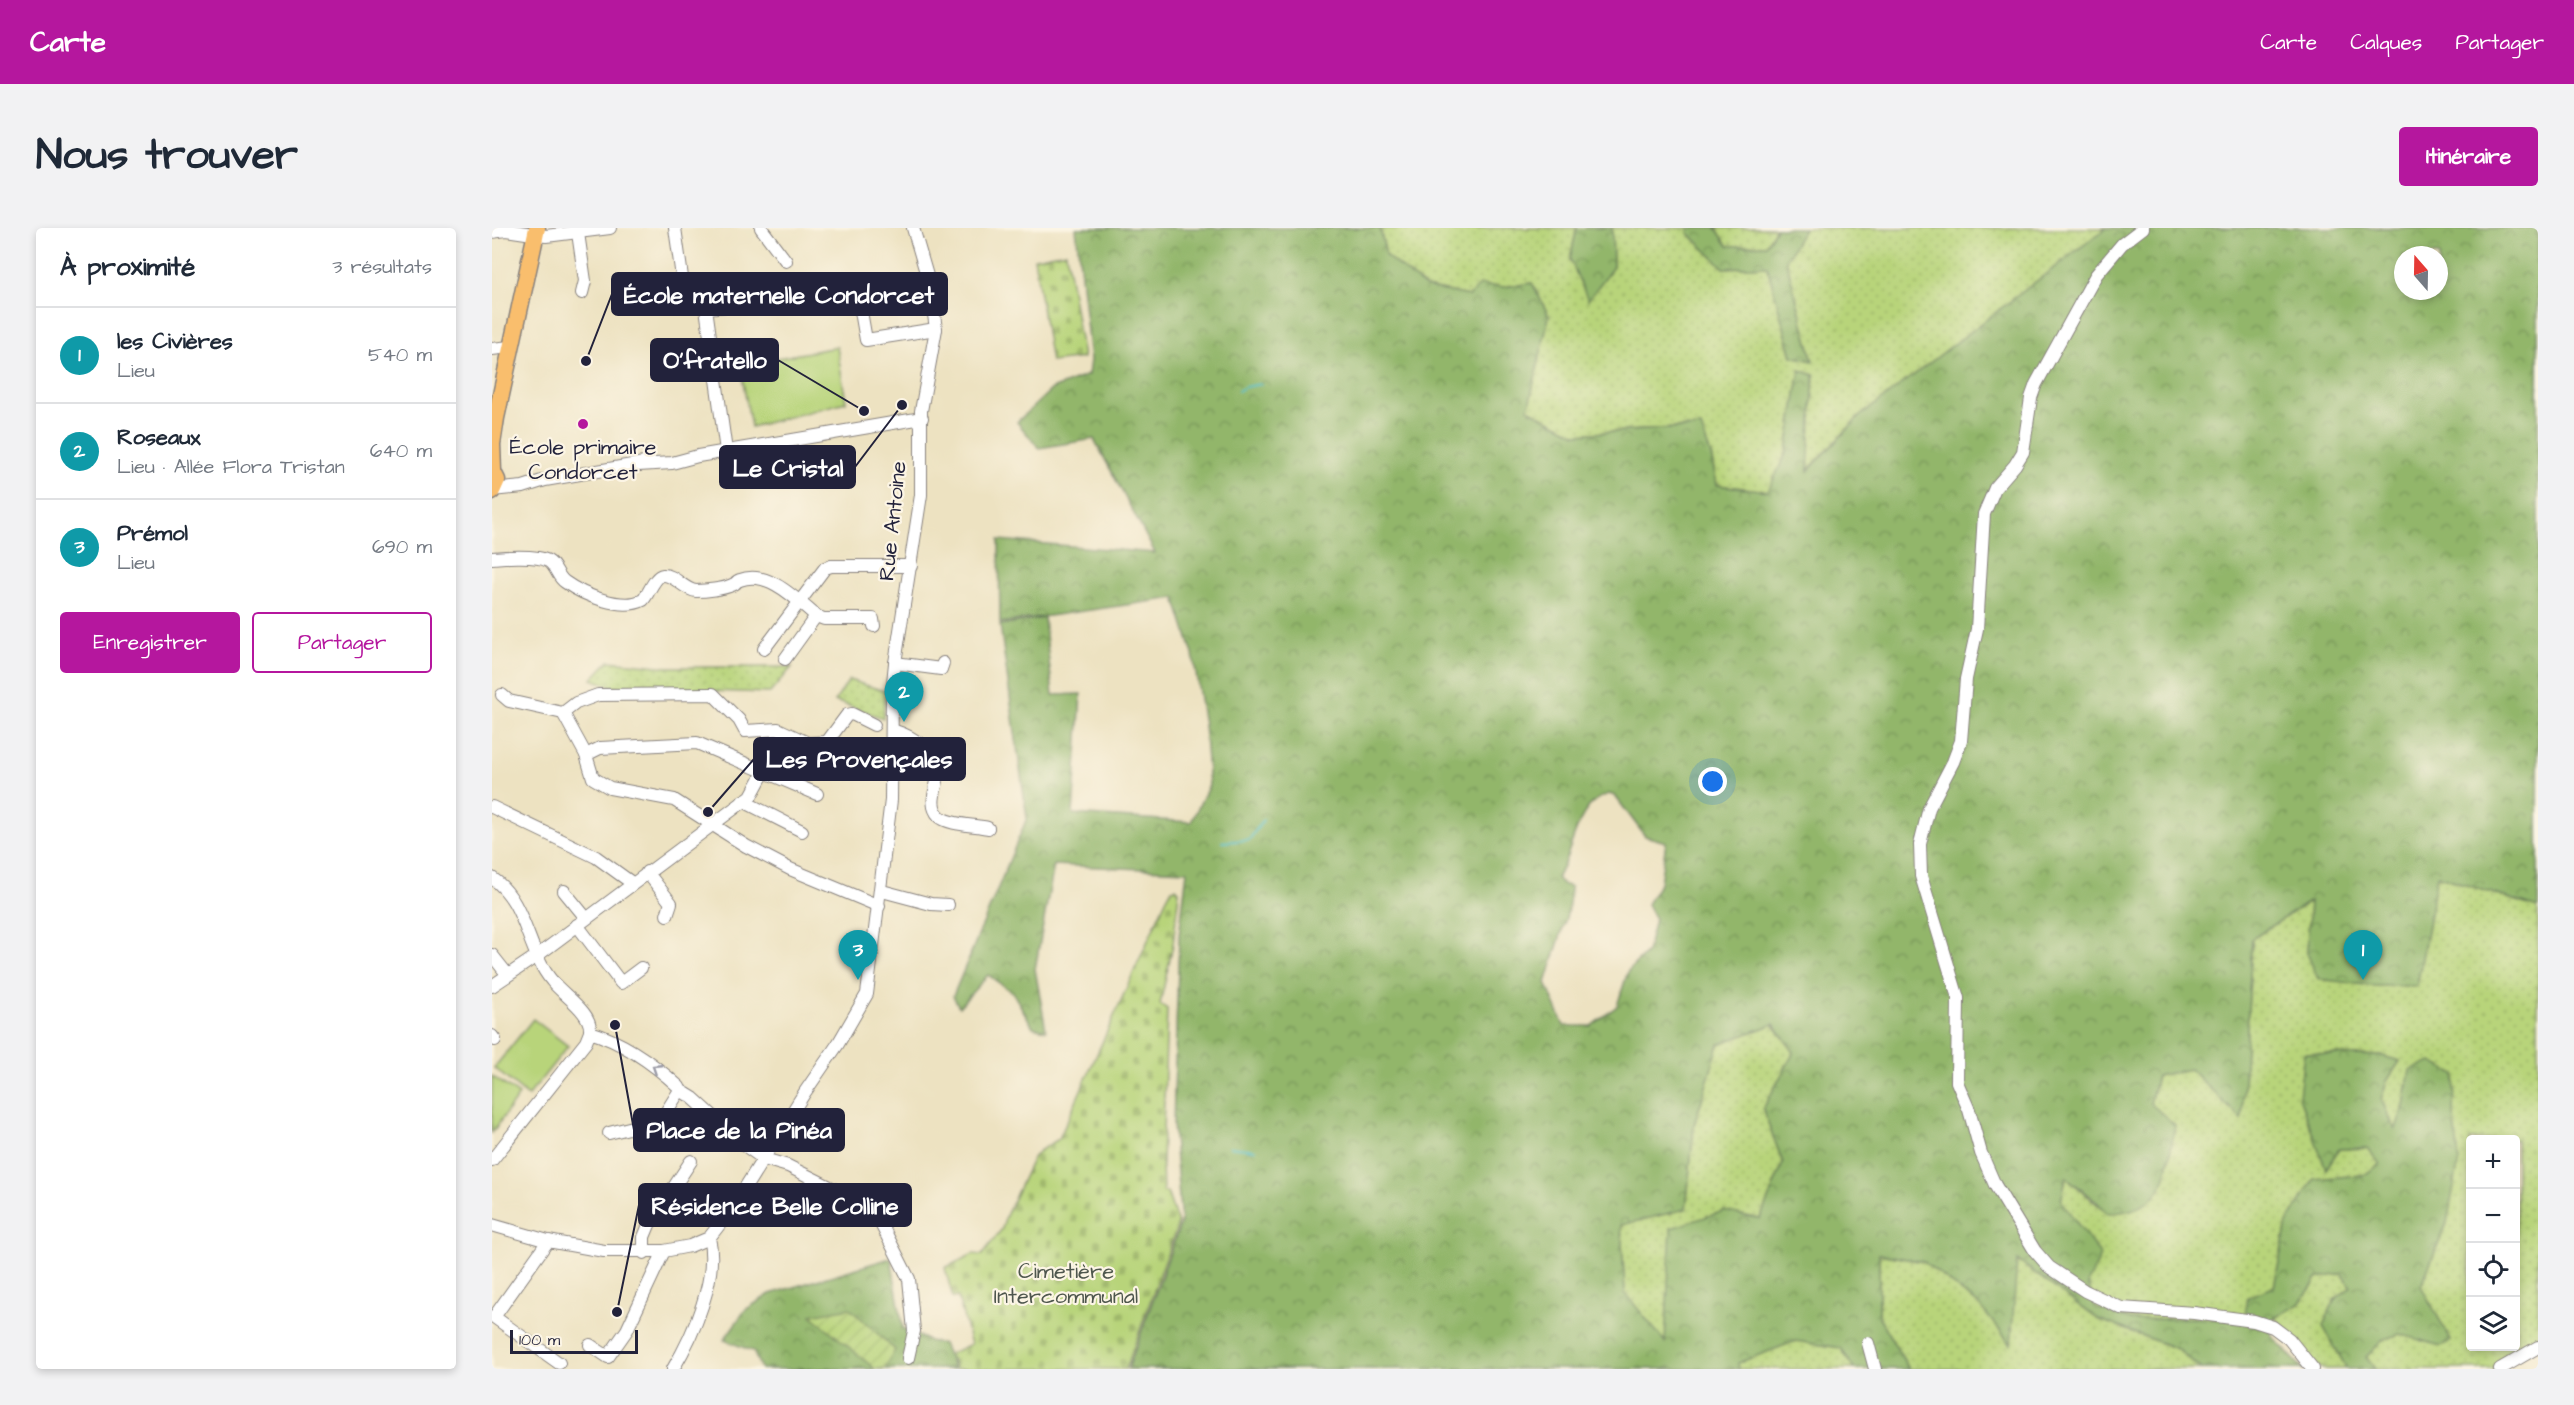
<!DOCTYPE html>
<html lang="fr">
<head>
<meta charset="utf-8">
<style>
  :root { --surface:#fff; --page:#f2f2f3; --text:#1f2937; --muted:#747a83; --line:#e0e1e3; --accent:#b5179e }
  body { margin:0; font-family:"Architects Daughter",sans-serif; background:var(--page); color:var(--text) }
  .controls { position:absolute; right:18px; bottom:18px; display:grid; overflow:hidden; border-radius:6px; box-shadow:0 3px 9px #0003 }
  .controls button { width:54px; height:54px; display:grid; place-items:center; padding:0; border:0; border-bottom:2px solid var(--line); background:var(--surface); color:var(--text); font:30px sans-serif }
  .compass { position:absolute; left:1902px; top:18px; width:54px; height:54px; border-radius:50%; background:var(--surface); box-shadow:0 3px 9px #0003; rotate:340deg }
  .scale { position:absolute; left:18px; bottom:15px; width:128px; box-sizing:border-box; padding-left:6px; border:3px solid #22223b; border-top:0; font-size:16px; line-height:21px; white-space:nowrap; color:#22223b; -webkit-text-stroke:4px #fcf5e5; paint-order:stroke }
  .you { position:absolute; left:1221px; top:554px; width:21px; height:21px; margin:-15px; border:4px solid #fff; border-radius:50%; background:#1a73e8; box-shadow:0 0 0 9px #1a73e833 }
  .badge { display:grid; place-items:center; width:39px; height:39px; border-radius:50%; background:var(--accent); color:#fff; font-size:20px; font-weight:700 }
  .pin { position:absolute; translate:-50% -50px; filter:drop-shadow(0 2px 3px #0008) }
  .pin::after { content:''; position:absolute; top:32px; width:21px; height:18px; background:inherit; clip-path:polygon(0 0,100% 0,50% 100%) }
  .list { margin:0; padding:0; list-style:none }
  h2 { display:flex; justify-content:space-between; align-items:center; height:78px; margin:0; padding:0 24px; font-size:26px }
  h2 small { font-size:20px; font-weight:400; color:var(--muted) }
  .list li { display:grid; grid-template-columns:39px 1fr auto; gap:18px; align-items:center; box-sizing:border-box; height:96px; padding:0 24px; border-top:2px solid var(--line) }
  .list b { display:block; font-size:22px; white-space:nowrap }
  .list p { margin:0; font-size:20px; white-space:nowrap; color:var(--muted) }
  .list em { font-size:20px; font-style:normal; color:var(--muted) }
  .actions { display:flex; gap:12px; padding:18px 24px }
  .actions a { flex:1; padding:14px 0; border:2px solid var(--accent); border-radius:6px; text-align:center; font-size:21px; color:var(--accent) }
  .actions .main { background:var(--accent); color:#fff }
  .icon { flex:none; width:33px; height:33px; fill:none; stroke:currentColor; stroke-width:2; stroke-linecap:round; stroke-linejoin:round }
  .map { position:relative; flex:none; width:2046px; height:1141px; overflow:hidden; border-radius:6px }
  header { display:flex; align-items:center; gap:36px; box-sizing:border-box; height:84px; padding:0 30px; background:var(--accent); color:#fff }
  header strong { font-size:28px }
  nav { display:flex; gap:33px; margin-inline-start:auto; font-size:21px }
  .intro { display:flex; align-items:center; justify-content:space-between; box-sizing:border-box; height:144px; padding:0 36px }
  h1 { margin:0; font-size:42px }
  .button { padding:15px 27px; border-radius:6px; background:var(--accent); color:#fff; font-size:21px; font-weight:700 }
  main { display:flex; gap:36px; padding:0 36px }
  aside { flex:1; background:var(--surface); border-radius:6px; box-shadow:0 3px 9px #0003 }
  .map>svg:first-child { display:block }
</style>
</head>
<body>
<header>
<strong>Carte</strong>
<nav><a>Carte</a><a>Calques</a><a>Partager</a></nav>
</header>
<div class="intro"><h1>Nous trouver</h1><a class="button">Itinéraire</a></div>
<main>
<aside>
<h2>À proximité<small>3 résultats</small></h2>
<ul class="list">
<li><span class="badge" style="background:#0f9aa8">1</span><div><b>les Civières</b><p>Lieu</p></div><em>540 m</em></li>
<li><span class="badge" style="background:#0f9aa8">2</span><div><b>Roseaux</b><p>Lieu · Allée Flora Tristan</p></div><em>640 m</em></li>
<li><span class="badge" style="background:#0f9aa8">3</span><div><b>Prémol</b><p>Lieu</p></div><em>690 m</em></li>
</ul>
<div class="actions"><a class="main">Enregistrer</a><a>Partager</a></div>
</aside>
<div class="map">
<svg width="2046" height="1141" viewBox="0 0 2046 1141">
  <defs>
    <pattern id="grass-dots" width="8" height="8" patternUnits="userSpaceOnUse" patternTransform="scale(1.5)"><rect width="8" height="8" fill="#b8d47a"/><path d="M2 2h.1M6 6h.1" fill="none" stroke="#9eb66a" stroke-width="1.8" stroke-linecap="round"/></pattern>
    <pattern id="forest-crowns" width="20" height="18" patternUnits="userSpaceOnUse" patternTransform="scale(1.5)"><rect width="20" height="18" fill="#92b66a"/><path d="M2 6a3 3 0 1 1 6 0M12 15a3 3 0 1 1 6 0" fill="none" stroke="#779458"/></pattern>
    <pattern id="cemetery-stones" width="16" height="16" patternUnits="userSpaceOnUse" patternTransform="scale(1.5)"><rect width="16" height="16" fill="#b8d47a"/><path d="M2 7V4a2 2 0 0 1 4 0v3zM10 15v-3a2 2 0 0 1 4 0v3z" fill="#9eb66a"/></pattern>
    <pattern id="garden-furrows" width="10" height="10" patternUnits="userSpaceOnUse" patternTransform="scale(1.5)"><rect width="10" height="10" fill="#b8d47a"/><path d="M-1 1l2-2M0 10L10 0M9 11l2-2" fill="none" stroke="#9eb66a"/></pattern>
  </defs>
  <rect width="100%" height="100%" fill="#fcf5e5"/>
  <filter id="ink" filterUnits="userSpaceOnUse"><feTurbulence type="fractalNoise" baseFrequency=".0167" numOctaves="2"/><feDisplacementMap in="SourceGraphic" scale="12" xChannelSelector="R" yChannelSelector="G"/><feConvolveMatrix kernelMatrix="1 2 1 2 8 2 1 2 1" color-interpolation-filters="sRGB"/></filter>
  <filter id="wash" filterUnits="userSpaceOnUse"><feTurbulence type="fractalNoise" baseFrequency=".008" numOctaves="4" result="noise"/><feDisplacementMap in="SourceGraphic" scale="24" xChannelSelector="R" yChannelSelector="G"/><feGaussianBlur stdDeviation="1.35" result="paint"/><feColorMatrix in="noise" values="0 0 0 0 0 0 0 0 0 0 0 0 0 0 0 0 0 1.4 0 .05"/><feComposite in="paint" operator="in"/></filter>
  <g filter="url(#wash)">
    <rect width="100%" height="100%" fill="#ede2c1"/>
    <g fill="url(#grass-dots)" stroke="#6d7b5a" stroke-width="1.5" fill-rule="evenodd">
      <path d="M888,0H1085L1078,31L1121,39L1120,0H1197L1196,5L1232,40L1275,38L1300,128L1321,133L1294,32L1312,0H1614L1367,189L1315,243L1322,147L1308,142L1295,223L1277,263L1225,257L1219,227L1196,199L1084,206L1036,181L1057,88L1040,55L1013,59L988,58L977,68L934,59L894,28Z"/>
      <path d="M1224,0H1284L1274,17L1236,18Z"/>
      <path d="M117,433L176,439H300L278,465L123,460L100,451Z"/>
      <path d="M357,452L393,463L391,490L343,473Z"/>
      <path d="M1944,647L2046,680V1119L2002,1141H1883L1874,1129L1890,1113L1907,1106L1959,1113L1929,1058L1955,995L1962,888V847L1918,842L1911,883L1903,902L1889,871L1895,853L1908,833L1890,828L1812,825L1826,918L1834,941L1847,921L1875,920L1888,936L1872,947L1822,951L1795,996L1782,1059L1757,1069L1752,1094L1702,1090L1640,1092L1603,1080L1569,973L1574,949L1615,985L1658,875L1665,848L1698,841L1750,891L1760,711L1818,673L1815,725L1925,758ZM1978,912H2024V1118H1978Z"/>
      <path d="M1281,796L1302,824L1271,881L1291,935L1268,991L1232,984L1173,1115L1133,1066L1129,997L1194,981L1202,897L1227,816Z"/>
      <path d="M1387,1026L1432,1034L1487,1077L1519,1116L1524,1032L1606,1091L1685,1121L1709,1141H1417L1387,1090Z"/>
      <path d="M1850,1046L1859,1059L1843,1071L1831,1098L1855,1141H1831L1821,1135L1782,1089L1807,1076L1826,1050Z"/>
      <path d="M1304,1113L1349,1120L1362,1141H1247L1245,1135Z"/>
    </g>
    <g fill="url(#forest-crowns)" stroke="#5a6c52" stroke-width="1.5" fill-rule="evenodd">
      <path d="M584,0H888L894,28L934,59L977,68L988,57L1013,59L1040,55L1057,88L1036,181L1084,206L1209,199L1219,227L1225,257L1276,263L1295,223L1308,142L1322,147L1316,243L1367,189L1614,0H2046V680L1945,647L1925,758H1882L1826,751L1815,725L1818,673L1760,711L1750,892L1698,841L1665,848L1658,875L1683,897C1674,946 1676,984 1615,985L1603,972L1574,949L1569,973L1609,1028L1596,1054L1603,1080L1640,1092L1702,1090L1752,1093L1756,1069L1782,1059L1795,995L1822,951L1872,947L1888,936L1875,920L1847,921L1834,941L1807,869L1812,825L1890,828L1908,833L1895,853L1889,871L1903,902L1911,883L1918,842L1940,834L1963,846L1962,888L1967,932L1955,995L1929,1058L1959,1113L1949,1118L1907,1106L1890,1113L1874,1129L1883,1141H1855L1831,1098L1843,1071L1859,1059L1850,1046L1826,1050L1807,1076L1782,1090L1779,1107L1811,1141H1709L1685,1121L1606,1091L1525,1032L1519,1116L1487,1077L1432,1034L1387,1026V1090L1417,1141H1362L1349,1120L1304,1113L1246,1135L1247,1141H636L689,994L681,897L687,708L695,643L562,637L543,741L554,802L541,799L521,765L496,747L467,779L461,768L535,590L508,397L552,390L561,467L589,466L581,586L699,594L717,557L712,497L701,426L683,370L508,395L507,312L663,325L602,211L547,220L525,194L560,161L596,147L598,132ZM1911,27H1947V63H1911ZM1117,566L1123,568L1153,608L1174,614L1168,655L1155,676L1163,691L1155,724L1136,743L1125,778L1099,798H1072L1054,755L1076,683L1079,659L1070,656L1065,650C1082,624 1082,575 1117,566ZM1282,796L1302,824L1271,881L1291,935L1268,991L1232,983L1179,1000L1173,1114L1133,1065L1129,997L1194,981L1202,897L1227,816Z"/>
      <path d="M1085,0H1120L1121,39L1096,72L1078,31Z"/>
      <path d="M1197,0H1224L1236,18L1274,17L1284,0H1312L1294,32L1321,133L1300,128L1275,38L1232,40L1196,5Z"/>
      <path d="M399,1030L411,1101L437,1113L451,1116L462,1141H269L261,1123L232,1112L253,1082L278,1066Z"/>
    </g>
    <g fill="url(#cemetery-stones)" stroke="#6d7b5a" stroke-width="1.5">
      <path d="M574,24L591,130L559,134L542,30Z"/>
      <path d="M684,660L687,663L681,717L668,776L675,781L670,935L671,964H675L686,996L634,1141H464L457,1126L479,1116L466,1069L461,1070L453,1040L481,1026L490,1027L510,1001L513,990L541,930L547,923L567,911L674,672L680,661Z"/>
    </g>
    <g fill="#b8d47a" stroke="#6d7b5a" stroke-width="1.5">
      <path d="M345,119L354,174L259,199L248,137Z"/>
      <path d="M41,791L76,818L36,868L2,840Z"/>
      <path d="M0,848L27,867L0,905Z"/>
    </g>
    <path fill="url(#garden-furrows)" stroke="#6d7b5a" stroke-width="1.5" d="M358,1080L403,1122L393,1141H383L319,1087Z"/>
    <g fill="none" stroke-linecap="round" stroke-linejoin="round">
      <g stroke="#52c0c8" stroke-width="2">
        <path d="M746,163L753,159L769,156"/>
        <path d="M730,614L757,612L771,592"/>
        <path d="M738,919L763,922"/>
      </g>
    </g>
  </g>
  <g filter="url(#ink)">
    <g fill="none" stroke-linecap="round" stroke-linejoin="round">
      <g stroke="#88827e" stroke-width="14">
        <g id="minor">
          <path d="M183,0L193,70"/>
          <path d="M269,0L294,33"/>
          <path d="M1651,0L1630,16L1604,47L1544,156L1539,170L1531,224L1523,237L1503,260L1492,286L1485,401L1474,451L1469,513L1461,534L1437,580L1428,616L1429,648L1466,770L1465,854L1477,882L1489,925L1503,957L1543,1023L1557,1039L1593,1063L1629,1080L1702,1085L1762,1093L1781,1099L1797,1111L1821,1141"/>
          <path d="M0,4L14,2L54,8L118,0"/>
          <path d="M86,5L93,53L90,65"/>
          <path d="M366,66L374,112L444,101"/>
          <path d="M0,121L18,119"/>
          <path d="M234,223L214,80L438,58"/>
          <path d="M146,237L180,235L206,228L430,190"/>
          <path d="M0,262L31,259L53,252L152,235"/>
          <path d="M0,330C12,329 46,327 56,333C64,337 65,349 73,354C91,367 130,383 151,372C157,366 162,348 171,347C182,346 192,362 204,363C213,363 232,361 240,357C246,355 242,354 248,352C276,341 305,372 324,388L332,391H381L382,398"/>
          <path d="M272,421L333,340L339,338H419"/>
          <path d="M293,431L324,388"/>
          <path d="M403,435L449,441L451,435"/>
          <path d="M10,467L17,473L71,485L84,475L106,467L221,466L247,492L253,503L286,501L316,515L335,514L399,538"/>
          <path d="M71,485L94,527"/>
          <path d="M400,502C423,509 449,525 445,553C443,565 437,577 447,588C455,597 484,597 496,600"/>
          <path d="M335,514L355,487L360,486L382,497"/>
          <path d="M325,566L205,515L108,520L94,527L101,550L118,560L182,572L254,618L298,641L387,678"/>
          <path d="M251,573L310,603"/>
          <path d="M0,579L104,629L140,655"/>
          <path d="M155,644L179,675L175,687"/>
          <path d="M0,650C35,674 34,722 60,753C71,767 101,785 98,804"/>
          <path d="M72,663L94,690"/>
          <path d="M390,663L439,676L456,677"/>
          <path d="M85,697L129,755L149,740"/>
          <path d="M0,727L15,746"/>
          <path d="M0,758L46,727L259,568L272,544"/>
          <path d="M98,804C131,814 162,836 187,859L188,862L201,870L255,919L272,931L296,938L340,960L362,968L384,986L417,1051L422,1103L416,1130"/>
          <path d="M0,808L3,812"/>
          <path d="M117,905L165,893L171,889L188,862"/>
          <path d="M0,932L94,814L98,804"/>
          <path d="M0,997L56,1013L112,1023H172L198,1018L217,1010L241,979L313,864L346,816L375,766L399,572L400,464L403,435L429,267V183L444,101L438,58L421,0"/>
          <path d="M56,1013L2,1089L67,1135"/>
          <path d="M152,1025V1009L157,997L199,933"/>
          <path d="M1376,1115L1383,1141"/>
          <path d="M98,1117L116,1129L135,1102L172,1023"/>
          <path d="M181,1141C201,1108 227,1048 217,1010"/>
          <path d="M2008,1141L2046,1119"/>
        </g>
      </g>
      <g stroke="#88827e" stroke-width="19">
        <g id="major">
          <path d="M0,242L5,252L0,263"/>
          <path d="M1,243L0,216L4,190L45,0"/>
        </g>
      </g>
      <use href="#minor" stroke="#fff" stroke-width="12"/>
      <use href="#major" stroke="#f9be6d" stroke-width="16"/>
    </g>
    <defs><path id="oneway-chevron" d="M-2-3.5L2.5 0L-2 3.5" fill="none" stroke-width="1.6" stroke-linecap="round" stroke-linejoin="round" transform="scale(1.5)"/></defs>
    <use stroke="#9c9ca7" href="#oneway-chevron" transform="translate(164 840) rotate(-147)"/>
  </g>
  <circle fill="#b5179e" stroke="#fcf5e5" stroke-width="2" cx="91" cy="196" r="6"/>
  <g text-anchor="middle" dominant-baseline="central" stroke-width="4.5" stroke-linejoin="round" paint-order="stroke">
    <g font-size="22" fill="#22223b" stroke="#fcf5e5">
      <text x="91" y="219">École primaire<tspan x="91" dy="25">Condorcet</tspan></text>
    </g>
    <g font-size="22" fill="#22223b" stroke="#fcf5e5">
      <text transform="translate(401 293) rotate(-84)">Rue Antoine</text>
    </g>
    <g font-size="22" fill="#4f574e" stroke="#fcf5e5">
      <text x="574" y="1043">Cimetière<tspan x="574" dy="25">Intercommunal</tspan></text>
    </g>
  </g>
  <path fill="none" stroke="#22223b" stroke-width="2" d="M94 133L120 66M372 183L286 132M410 177L363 239M216 584L262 531M123 797L142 902M125 1084L147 977"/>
  <g fill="#22223b" stroke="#fcf5e5" stroke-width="2">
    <circle cx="94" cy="133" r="6"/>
    <circle cx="372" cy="183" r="6"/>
    <circle cx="410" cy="177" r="6"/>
    <circle cx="216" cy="584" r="6"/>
    <circle cx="123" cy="797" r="6"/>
    <circle cx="125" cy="1084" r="6"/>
  </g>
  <g fill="#22223b" stroke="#22223b" stroke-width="2">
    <rect x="120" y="45" width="335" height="42" rx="6"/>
    <rect x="159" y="111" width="127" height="42" rx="6"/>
    <rect x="228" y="218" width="135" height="42" rx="6"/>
    <rect x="262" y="510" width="211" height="42" rx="6"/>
    <rect x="142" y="881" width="210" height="42" rx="6"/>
    <rect x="147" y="956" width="272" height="42" rx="6"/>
  </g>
  <g font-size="24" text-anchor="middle" font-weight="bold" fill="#fff">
    <text x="287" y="75">École maternelle Condorcet</text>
    <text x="223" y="140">O’fratello</text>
    <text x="296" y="248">Le Cristal</text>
    <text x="367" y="539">Les Provençales</text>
    <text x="247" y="910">Place de la Pinéa</text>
    <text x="283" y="986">Résidence Belle Colline</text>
  </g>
</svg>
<div class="controls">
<button>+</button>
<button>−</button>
<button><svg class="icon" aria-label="locate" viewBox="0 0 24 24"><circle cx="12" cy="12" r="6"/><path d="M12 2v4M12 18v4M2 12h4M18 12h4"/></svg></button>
<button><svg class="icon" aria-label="layers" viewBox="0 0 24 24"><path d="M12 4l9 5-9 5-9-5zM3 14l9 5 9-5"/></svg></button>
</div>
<svg class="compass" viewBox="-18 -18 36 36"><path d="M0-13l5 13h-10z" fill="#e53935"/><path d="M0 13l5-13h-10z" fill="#747a83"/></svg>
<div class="scale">100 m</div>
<div class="you"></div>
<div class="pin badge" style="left:1871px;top:752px;background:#0f9aa8">1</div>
<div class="pin badge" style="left:412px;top:494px;background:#0f9aa8">2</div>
<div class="pin badge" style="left:366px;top:752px;background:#0f9aa8">3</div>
</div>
</main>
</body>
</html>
